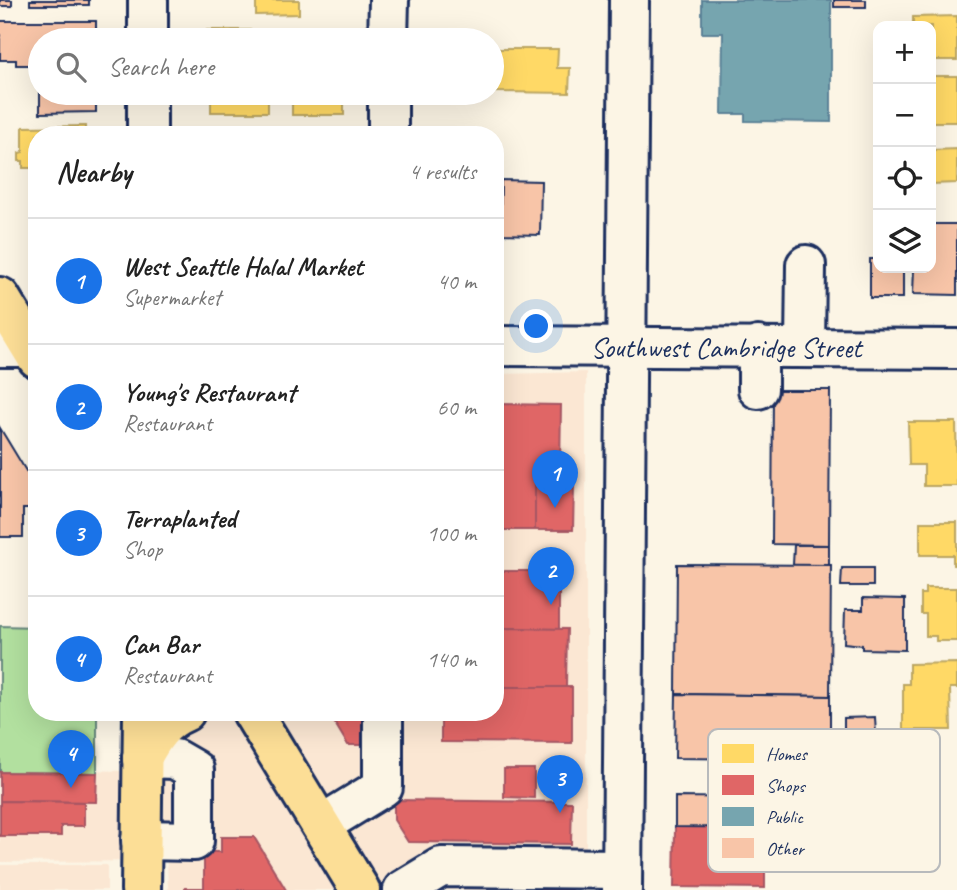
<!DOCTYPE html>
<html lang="en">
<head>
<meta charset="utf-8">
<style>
  :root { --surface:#fff; --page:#f2f2f2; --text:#222; --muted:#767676; --line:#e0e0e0; --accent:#1a73e8 }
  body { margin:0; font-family:Caveat,sans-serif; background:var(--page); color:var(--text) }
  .controls { position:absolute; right:21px; top:21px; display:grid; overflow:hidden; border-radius:14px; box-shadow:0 7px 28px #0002 }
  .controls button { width:63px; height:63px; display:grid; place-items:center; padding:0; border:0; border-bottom:2px solid var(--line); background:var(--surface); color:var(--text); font:35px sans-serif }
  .you { position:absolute; left:537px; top:327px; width:24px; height:24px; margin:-18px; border:5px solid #fff; border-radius:50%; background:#1a73e8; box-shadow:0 0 0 10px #1a73e833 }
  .badge { display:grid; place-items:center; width:46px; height:46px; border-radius:50%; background:var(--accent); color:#fff; font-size:23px; font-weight:700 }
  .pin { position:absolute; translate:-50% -58px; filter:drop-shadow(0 2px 4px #0008) }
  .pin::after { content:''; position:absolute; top:37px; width:24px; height:21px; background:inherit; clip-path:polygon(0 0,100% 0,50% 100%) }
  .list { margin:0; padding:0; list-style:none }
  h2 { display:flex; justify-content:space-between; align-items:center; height:91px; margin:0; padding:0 28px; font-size:30px }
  h2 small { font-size:23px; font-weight:400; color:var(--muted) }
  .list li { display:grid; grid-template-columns:46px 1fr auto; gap:21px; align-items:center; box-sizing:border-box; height:126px; padding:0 28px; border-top:2px solid var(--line) }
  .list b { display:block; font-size:26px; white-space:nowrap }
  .list p { margin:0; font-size:23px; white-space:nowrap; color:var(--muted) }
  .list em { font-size:23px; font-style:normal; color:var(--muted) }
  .icon { flex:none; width:38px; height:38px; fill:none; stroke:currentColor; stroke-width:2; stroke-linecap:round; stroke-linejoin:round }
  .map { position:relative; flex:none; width:957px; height:890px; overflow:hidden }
  .search { position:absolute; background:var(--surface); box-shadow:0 7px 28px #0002; left:28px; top:28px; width:476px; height:77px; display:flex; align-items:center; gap:18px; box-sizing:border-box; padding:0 24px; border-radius:38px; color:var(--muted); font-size:26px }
  .panel { position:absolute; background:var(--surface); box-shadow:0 7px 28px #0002; left:28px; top:126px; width:476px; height:595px; border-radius:28px }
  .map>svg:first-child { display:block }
</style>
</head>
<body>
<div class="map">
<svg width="957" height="890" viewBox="0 0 957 890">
  <rect width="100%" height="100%" fill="#fcf5e5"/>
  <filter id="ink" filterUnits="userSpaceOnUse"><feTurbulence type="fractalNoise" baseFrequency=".0143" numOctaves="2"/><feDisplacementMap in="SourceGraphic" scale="14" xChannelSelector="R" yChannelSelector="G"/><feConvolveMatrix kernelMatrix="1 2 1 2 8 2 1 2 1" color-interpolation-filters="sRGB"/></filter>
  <g filter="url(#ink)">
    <g fill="#fbe7d3">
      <path d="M586,372V890H168L167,861L0,862V768L165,772L163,712H495V374Z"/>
      <rect x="0" y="865" width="107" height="25"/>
    </g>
    <path fill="#b2e09f" stroke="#66887e" stroke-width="2" d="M0,626L37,627V712H97V773L0,772Z"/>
    <g fill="#ffd966" stroke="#bba664" stroke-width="2">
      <path d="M256,0H299V14L256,15Z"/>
      <path d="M957,16V60H931V26H913V17Z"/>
      <rect x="207" y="30" width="56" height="10"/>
      <path d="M341,32V40H290V33Z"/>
      <path d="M499,49H558L557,68H570L569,93L492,92V63H499Z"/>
      <rect x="931" y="76" width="26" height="46"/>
      <rect x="211" y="93" width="57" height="19"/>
      <rect x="292" y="93" width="52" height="22"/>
      <path d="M85,126V135H37V168H23V161H19V153L23,152V127Z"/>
      <rect x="207" y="128" width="54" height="7"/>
      <rect x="285" y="129" width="53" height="6"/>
      <path d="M957,149V183L931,184V150Z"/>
      <path d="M908,422H956L957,486H924V465H909Z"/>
      <path d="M920,522H957V565H953V555H920Z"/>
      <path d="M925,588H957V641H936V636H926V614H921V594H925Z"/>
      <path d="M957,663V688H950L951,730H903V684H909V664Z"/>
    </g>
    <g fill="#e06666" stroke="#a55664" stroke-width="2">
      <path d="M495,404L561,405L560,469H536L535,530H495Z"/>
      <path d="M535,485H574L573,530H535Z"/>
      <path d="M495,571H559V629L495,628Z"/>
      <path d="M495,628L567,629L566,687H495Z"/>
      <path d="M495,687H572V743L441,742V712H495Z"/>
      <path d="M328,712H372L371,745H348Z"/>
      <path d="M504,769H534V798L504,797Z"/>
      <path d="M0,772L97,773L96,802L0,801Z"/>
      <path d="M394,800L572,802L571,844L408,842L394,820Z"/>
      <path d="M0,801L84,802V826H61V836H0Z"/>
      <path d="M675,827H735L734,870H765V888L674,887Z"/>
      <path d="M221,837H254L286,890H185V888H204V852H221Z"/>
      <path d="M506,882L571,883V890H506Z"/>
    </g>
    <path fill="#76a5af" stroke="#5b8297" stroke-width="2" d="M702,0H831V122L745,121V114H722L723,33H702Z"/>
    <g fill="#f8c5a8" stroke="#1b2f5e" stroke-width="2">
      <rect x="0" y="0" width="12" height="6"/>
      <rect x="30" y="0" width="59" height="5"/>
      <rect x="834" y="0" width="32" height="7"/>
      <path d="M0,21H96V33H101V40H40V93H102V101H96V112L40,113V65H16V60H0Z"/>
      <path d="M501,180L541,181L540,235L500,234Z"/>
      <path d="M931,224H957V295L913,294L914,268H931Z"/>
      <path d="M870,259H878V268H903V298H870Z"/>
      <path d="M773,390H830L829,545L772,544Z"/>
      <path d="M0,428L37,489V509H23V537H0Z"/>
      <path d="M794,545H829V565H793Z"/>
      <path d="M677,564L831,565L830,696L676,694Z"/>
      <path d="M842,568H873V586H841Z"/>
      <path d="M863,598L905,599V650L862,649V645L844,643L845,610H863Z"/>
      <path d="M676,694L830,696V743L858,744V803H829V828L675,827V797L778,798V759L675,758Z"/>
      <path d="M875,717L876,735H844V718Z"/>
    </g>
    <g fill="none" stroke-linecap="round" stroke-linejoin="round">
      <g stroke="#1b2f5e" stroke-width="44">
        <g id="minor">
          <path d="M148,40V0"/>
          <path d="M388,40L389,0"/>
          <path d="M147,135V93"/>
          <path d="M388,135V93"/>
          <path d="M495,346L957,349"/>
          <path d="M0,347H37"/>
          <path d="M805,347L806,265"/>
          <path d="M758,389V346"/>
          <path d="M321,825L383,787V712"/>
          <path d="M141,840L194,841V770L175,759L142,758"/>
          <path d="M403,890L441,867L622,869"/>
          <path d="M622,890L629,0"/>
        </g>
      </g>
      <g stroke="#1b2f5e" stroke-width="44">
        <g id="major">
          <path d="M0,297L37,358"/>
          <path d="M252,712L360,890"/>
          <path d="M142,758C152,739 163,721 185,712"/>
          <path d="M141,890L143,712"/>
        </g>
      </g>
      <use href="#minor" stroke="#fcf5e5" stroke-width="38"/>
      <use href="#major" stroke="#fcde96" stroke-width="38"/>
    </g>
  </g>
  <g text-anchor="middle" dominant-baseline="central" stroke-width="7" stroke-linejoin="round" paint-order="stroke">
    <g font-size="28" fill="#1b2f5e" stroke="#fcf5e5">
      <text x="726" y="347">Southwest Cambridge Street</text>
    </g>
  </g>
  <rect x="708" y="729" width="232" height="143" rx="10" fill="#fcf5e5" stroke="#b8babc" stroke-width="2"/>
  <rect x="722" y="744" width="32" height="19" fill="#ffd966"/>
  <rect x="722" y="775" width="32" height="20" fill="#e06666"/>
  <rect x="722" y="807" width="32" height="19" fill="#76a5af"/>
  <rect x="722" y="838" width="32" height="20" fill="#f8c5a8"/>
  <g font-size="19" fill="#1b2f5e">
    <text x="766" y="760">Homes</text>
    <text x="766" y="792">Shops</text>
    <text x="766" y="823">Public</text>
    <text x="766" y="855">Other</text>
  </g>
</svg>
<div class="controls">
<button>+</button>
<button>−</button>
<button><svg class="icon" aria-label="locate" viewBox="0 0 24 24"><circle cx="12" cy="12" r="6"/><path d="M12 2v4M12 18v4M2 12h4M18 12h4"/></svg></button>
<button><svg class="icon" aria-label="layers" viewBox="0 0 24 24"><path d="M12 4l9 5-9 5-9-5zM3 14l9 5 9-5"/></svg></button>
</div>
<div class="you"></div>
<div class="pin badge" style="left:555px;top:508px">1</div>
<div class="pin badge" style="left:551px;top:605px">2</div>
<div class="pin badge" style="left:560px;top:813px">3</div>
<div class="pin badge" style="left:71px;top:788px">4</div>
<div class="search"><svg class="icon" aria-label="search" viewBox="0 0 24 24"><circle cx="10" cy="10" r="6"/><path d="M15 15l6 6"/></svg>Search here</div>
<section class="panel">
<h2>Nearby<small>4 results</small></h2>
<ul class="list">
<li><span class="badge">1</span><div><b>West Seattle Halal Market</b><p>Supermarket</p></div><em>40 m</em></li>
<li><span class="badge">2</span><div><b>Young's Restaurant</b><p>Restaurant</p></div><em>60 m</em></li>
<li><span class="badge">3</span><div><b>Terraplanted</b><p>Shop</p></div><em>100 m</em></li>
<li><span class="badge">4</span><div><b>Can Bar</b><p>Restaurant</p></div><em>140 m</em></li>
</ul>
</section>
</div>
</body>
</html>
